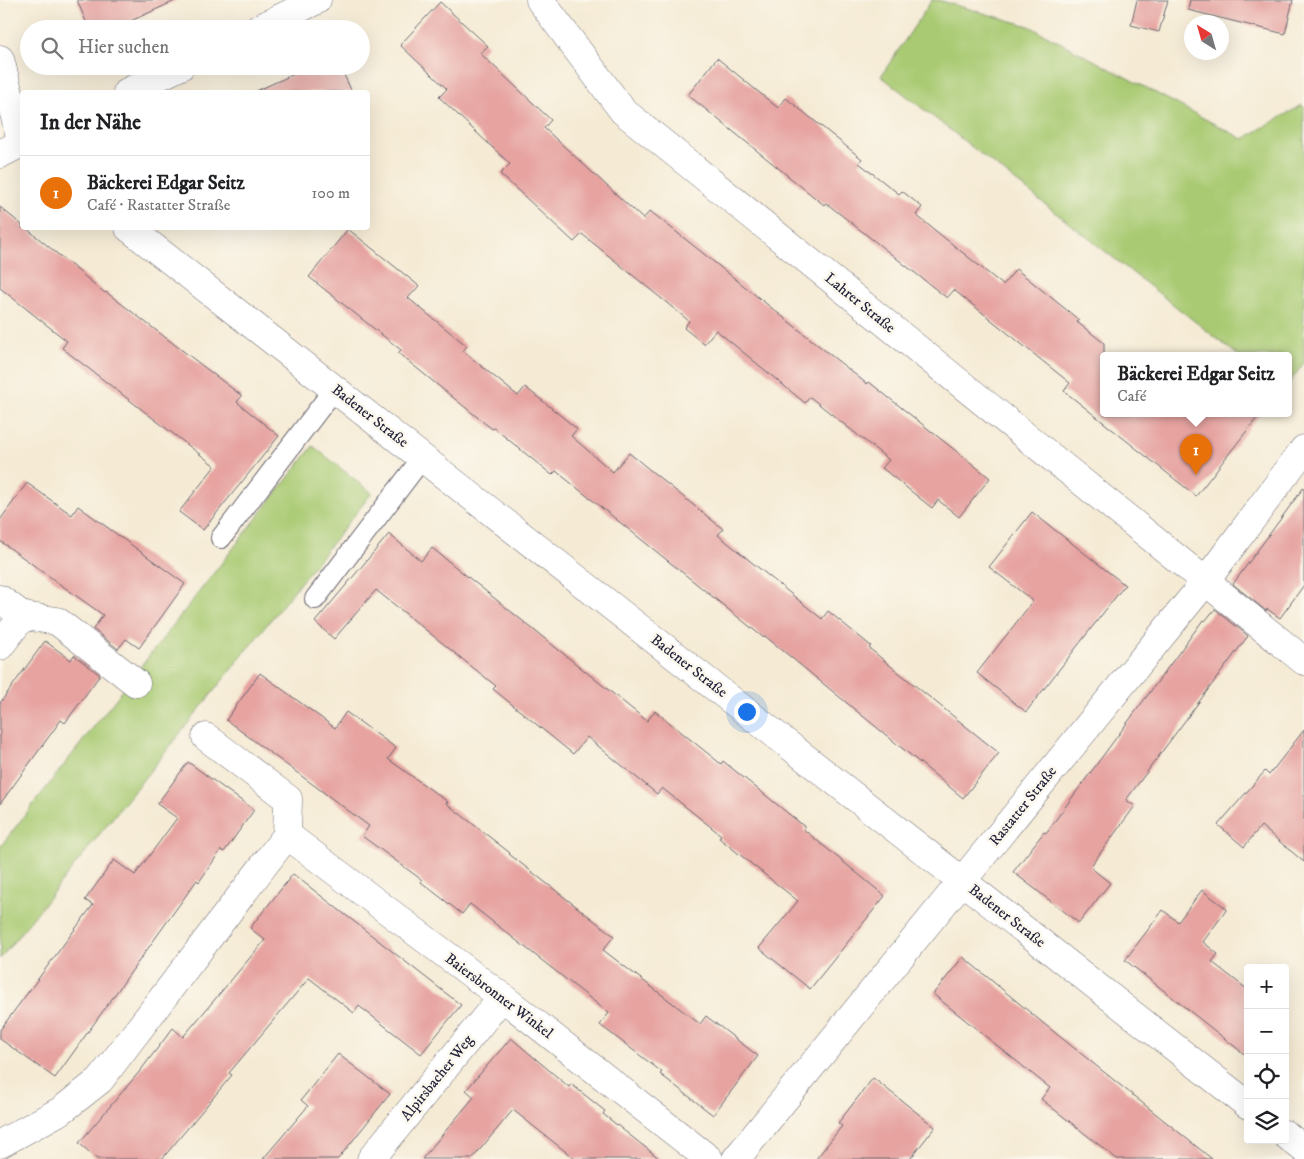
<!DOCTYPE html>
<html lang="de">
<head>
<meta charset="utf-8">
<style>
  :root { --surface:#fff; --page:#f6f6f6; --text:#202124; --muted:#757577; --line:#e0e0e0; --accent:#2563eb }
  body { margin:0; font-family:"IM FELL DW Pica",serif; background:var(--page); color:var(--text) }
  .controls { position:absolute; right:15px; bottom:15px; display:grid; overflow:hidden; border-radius:5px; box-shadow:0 5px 20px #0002 }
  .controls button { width:45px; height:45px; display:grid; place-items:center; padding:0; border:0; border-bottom:1px solid var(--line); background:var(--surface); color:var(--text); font:25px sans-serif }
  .compass { position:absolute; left:1184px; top:15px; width:45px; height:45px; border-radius:50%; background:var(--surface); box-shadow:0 5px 20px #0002; rotate:323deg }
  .you { position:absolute; left:746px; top:711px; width:18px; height:18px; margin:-12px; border:4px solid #fff; border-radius:50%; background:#1a73e8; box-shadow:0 0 0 8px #1a73e833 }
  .badge { display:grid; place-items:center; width:32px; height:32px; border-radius:50%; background:var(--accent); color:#fff; font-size:16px; font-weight:700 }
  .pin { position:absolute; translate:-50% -41px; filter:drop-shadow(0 1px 2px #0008) }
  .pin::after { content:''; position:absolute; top:26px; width:18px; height:15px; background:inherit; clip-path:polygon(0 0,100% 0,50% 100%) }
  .popup { position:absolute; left:1100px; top:352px; width:192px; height:65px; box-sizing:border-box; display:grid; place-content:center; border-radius:5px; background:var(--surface); filter:drop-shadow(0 1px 4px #0005); font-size:16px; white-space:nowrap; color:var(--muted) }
  .popup b { font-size:19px; color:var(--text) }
  .popup::after { content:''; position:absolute; left:50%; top:100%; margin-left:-10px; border:10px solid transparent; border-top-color:var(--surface) }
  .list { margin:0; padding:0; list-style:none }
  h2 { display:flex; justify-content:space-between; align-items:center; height:65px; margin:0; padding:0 20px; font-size:21px }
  h2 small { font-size:16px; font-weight:400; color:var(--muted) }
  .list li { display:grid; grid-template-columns:32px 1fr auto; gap:15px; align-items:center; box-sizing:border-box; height:75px; padding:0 20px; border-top:1px solid var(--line) }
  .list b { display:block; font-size:19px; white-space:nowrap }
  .list p { margin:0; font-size:16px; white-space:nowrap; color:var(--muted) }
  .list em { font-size:16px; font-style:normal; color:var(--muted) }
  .icon { flex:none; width:28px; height:28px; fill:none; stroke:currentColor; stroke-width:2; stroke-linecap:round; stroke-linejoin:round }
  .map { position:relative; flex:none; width:1304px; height:1159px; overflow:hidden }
  .search { position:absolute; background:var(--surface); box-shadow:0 5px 20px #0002; left:20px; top:20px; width:350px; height:55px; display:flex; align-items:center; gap:12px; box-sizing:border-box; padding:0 18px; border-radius:28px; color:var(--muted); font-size:19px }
  .panel { position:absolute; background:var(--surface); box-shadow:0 5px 20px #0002; left:20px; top:90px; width:350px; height:140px; border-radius:5px }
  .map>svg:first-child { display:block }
</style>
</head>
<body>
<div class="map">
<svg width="1304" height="1159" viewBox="0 0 1304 1159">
  <rect width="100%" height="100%" fill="#fbf7ec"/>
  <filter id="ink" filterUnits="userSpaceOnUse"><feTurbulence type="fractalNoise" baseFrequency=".02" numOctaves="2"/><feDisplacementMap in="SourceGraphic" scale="10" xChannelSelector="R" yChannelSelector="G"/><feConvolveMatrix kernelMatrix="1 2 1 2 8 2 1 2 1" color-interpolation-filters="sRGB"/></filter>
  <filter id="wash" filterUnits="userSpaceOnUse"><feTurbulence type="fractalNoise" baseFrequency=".0096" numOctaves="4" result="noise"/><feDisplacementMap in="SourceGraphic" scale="20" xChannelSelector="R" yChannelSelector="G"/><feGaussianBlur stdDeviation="1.12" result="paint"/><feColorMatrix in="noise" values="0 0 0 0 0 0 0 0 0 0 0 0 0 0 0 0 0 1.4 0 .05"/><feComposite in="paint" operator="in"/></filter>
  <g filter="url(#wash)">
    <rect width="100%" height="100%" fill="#f5ebd5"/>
    <g fill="#a9ca72" stroke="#667656">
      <path d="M932,0H938L1029,26L1243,139L1302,105L1304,107V363L1289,383L1288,356H1239L881,76Z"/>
      <path d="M313,446L372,493L0,959V847Z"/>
    </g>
    <g id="blocks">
      <g fill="#e6a3a0">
        <path d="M77,0H177L113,29H89Z"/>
        <path d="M1137,0H1168L1159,32L1131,25Z"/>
        <path d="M1190,0H1293L1285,34L1188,10Z"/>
        <path d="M440,2L488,46L480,53L551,120L544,128L643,219L650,211L867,384L869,382L990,478L959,517L938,500L932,508L882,468L889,460L810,397L805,403L716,330L704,344L684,328L689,321L582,234L574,242L500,174L510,164L439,97L447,89L400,45Z"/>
        <path d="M717,58L778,108L786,98L862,159L859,163L899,194L902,191L922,207L916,215L1003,285L1016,269L1079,320L1077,322L1104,343V414H1260L1196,496L1064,391L1070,383L954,290L947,298L826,203L824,205L688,95Z"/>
        <path d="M312,66H340L352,92H254Z"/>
        <path d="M0,207L22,225V228H26L105,293L106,292L242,396L237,402L279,436L203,530L179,512L215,466L62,348L67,341L0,288Z"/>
        <path d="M348,229L419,286L408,298L467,346L463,351L518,396L525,387L544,402L577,429L571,436L613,472L629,453L723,529L718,535L822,619L828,611L871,646L869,648L887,663L999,753L963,798L765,636L764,638L556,471L552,475L494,428L492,429L398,353L401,350L309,277Z"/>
        <path d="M27,483L72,515L78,506L185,584L139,648L126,639L118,649L93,629L103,615L0,541V520Z"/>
        <path d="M1304,487V585L1280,618L1267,609L1266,611L1233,584Z"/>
        <path d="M1032,512L1125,585L1026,712L977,673L1033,601L989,567Z"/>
        <path d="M389,534L421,561L432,548L647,721L655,711L721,764L723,761L805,827L803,829L885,896L810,989L759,948L798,901L719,838L721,835L662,788L657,794L587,737L573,754L493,689L496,686L376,590L334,639L315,622Z"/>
        <path d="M1215,609L1248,636L1126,800L1135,806L1090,867L1110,883L1079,923L1013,872L1044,832L1046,833L1203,620L1205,621Z"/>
        <path d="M45,641L71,660L74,655L100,675L65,723L61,720L0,804V703Z"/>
        <path d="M260,673L335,728L346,712L396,748L388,759L448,802L446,803L510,853L509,854L614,936L603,950L700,1024L706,1016L758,1056L713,1115L660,1074L662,1072L600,1025L609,1013L470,904L462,914L421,882L422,880L362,836L369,826L226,720Z"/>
        <path d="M1304,730V862L1261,826L1244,847L1218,825L1265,771L1269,775Z"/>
        <path d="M188,762L254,810L224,852L221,850L199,882L197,880L55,1078L0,1039V1030L93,905L85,900L114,860L135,875L177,818L157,804Z"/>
        <path d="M293,874L461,1005L421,1054L359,1006L354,1013L309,978L229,1073L232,1075L162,1159H97L79,1143L140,1071L173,1028L183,1037L265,940L250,928Z"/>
        <path d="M1202,890L1227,909L1203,942L1218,954L1212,962L1248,990V1057L1125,960L1163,910L1178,922Z"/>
        <path d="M963,957L1043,1023L1212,1159H1117L1041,1099L1050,1088L933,994Z"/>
        <path d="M511,1038L569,1087L571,1084L605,1111L603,1114L660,1159H575L513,1110L472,1159H422L474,1097L466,1090Z"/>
        <path d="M338,1054L390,1094L338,1159H263L308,1106L301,1100Z"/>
        <path d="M873,1078L935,1127L910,1159H816L842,1126L838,1123Z"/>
      </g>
    </g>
  </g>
  <g filter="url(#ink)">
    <use href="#blocks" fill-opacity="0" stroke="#6c6871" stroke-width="1"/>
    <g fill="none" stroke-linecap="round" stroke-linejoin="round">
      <g stroke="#6c6871" stroke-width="22">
        <g id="lane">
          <path d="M221,538L335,388"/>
          <path d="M315,599L423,457"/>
        </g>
      </g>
      <g stroke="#6c6871" stroke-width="29">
        <g id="street">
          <path d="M540,0L623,111L1304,661"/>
          <path d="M258,29L317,0"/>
          <path d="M0,59L22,144"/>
          <path d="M127,92L181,66"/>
          <path d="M0,154L22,143"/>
          <path d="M129,228L1248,1105"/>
          <path d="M0,599L23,616L0,646"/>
          <path d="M23,616L57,621L136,683"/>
          <path d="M206,737L288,799L287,835"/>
          <path d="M1285,1134L1304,1149"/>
          <path d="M0,1144L62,1110L100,1080L287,835L502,997L709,1159"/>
          <path d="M371,1159L502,997"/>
          <path d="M736,1159L1205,582L1304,449"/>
        </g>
      </g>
      <use href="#lane" stroke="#fff" stroke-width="20"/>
      <use href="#street" stroke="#fff" stroke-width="28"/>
    </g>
  </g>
  <g text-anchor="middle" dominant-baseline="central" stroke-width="5" stroke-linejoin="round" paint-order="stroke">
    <g font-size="15" fill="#22223b" stroke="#fbf7ec">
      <text transform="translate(860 303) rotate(39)">Lahrer Straße</text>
      <text transform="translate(370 416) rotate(38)">Badener Straße</text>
      <text transform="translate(689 666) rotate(38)">Badener Straße</text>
      <text transform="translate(1023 806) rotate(-51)">Rastatter Straße</text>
      <text transform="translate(1007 916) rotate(38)">Badener Straße</text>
      <text transform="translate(499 996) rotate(37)">Baiersbronner Winkel</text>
      <text transform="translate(437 1078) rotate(-51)">Alpirsbacher Weg</text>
    </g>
  </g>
</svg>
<div class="controls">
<button>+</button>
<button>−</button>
<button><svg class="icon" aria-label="locate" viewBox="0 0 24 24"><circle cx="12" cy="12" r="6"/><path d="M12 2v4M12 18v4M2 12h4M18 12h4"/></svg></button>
<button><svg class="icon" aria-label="layers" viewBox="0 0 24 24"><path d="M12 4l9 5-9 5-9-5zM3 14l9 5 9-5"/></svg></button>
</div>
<svg class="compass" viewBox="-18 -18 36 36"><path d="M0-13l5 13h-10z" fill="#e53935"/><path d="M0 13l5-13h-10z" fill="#757577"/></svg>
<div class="you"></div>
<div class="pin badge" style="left:1196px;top:475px;background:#e8710a">1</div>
<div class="popup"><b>Bäckerei Edgar Seitz</b>Café</div>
<div class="search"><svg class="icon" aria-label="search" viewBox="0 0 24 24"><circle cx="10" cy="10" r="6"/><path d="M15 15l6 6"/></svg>Hier suchen</div>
<section class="panel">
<h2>In der Nähe<small></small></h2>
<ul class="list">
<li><span class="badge" style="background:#e8710a">1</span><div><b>Bäckerei Edgar Seitz</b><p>Café · Rastatter Straße</p></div><em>100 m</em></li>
</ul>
</section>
</div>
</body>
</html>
